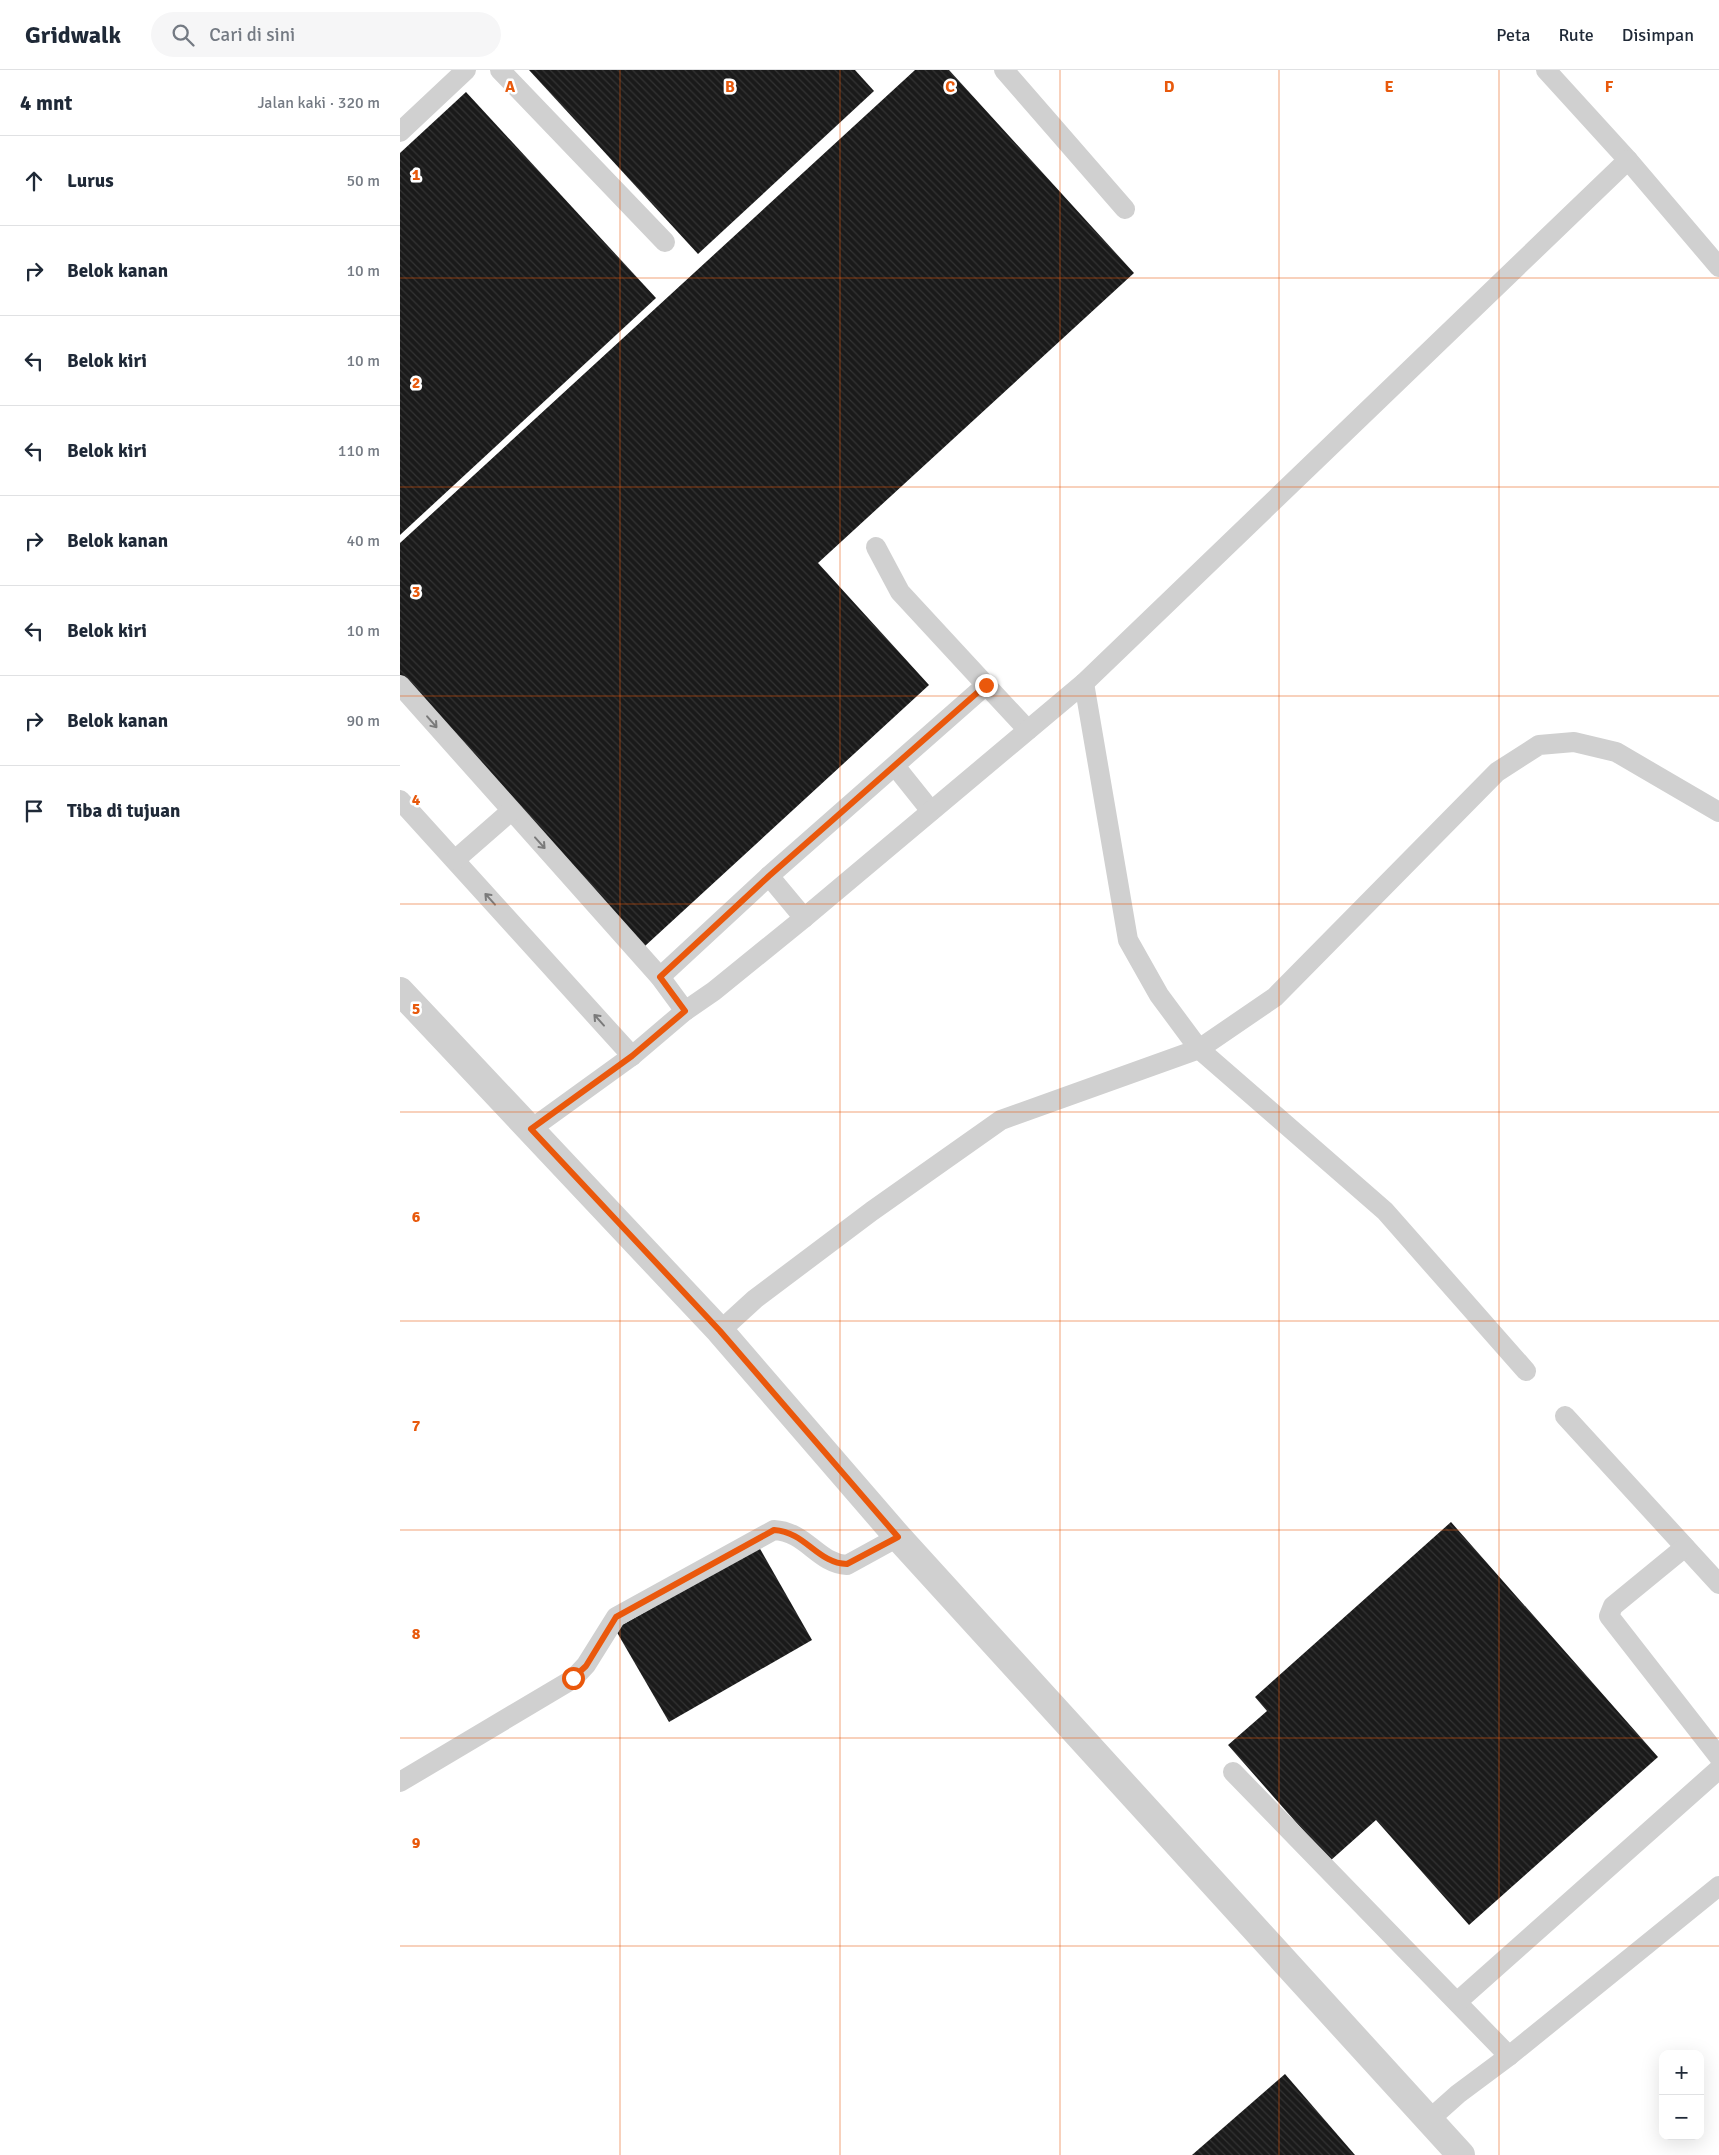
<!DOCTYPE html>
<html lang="id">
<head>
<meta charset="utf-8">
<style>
  :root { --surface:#fff; --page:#f6f6f7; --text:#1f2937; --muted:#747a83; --line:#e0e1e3 }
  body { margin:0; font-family:Signika,sans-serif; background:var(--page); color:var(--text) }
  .controls { position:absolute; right:15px; bottom:15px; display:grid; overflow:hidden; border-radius:10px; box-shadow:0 5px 20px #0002 }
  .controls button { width:45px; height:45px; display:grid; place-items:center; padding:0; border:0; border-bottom:1px solid var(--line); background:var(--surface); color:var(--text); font:25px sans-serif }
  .stop { position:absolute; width:15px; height:15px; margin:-11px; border:4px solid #ea580c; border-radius:50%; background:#fff }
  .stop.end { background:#ea580c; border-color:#fff; box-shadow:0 1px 5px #0008 }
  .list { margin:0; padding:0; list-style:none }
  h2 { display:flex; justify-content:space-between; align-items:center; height:65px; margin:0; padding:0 20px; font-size:21px }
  h2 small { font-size:16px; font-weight:400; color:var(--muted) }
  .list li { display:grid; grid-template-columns:32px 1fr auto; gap:15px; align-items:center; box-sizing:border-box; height:90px; padding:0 20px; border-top:1px solid var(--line) }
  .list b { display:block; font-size:19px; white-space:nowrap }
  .list em { font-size:16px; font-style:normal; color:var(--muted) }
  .icon { flex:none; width:28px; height:28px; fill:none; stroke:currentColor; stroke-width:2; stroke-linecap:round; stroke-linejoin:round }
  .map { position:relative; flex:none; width:1319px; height:2085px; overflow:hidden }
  header { display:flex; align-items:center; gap:30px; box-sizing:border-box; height:70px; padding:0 25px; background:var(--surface); border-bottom:1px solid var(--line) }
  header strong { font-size:24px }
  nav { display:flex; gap:28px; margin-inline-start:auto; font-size:18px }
  .search { width:350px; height:45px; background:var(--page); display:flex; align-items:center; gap:12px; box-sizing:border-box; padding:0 18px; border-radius:28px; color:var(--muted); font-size:19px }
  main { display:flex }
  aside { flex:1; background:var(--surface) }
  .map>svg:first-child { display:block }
</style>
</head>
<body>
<header>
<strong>Gridwalk</strong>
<div class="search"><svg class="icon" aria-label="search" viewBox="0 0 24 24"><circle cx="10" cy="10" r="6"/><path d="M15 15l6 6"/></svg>Cari di sini</div>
<nav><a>Peta</a><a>Rute</a><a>Disimpan</a></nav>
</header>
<main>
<aside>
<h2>4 mnt<small>Jalan kaki · 320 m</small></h2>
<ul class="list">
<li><svg class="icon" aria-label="ahead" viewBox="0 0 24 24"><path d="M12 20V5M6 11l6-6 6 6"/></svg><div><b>Lurus</b></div><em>50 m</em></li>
<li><svg class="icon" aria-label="right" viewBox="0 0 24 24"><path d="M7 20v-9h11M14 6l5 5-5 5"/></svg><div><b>Belok kanan</b></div><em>10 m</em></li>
<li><svg class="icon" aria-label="left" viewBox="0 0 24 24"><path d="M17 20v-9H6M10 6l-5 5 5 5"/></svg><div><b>Belok kiri</b></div><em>10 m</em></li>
<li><svg class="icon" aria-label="left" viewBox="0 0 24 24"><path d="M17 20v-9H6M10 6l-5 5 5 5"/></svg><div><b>Belok kiri</b></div><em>110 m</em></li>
<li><svg class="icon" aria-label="right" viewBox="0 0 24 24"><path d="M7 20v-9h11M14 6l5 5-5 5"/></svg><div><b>Belok kanan</b></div><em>40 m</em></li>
<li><svg class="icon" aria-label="left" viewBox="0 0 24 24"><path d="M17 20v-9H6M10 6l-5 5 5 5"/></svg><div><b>Belok kiri</b></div><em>10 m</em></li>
<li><svg class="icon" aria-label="right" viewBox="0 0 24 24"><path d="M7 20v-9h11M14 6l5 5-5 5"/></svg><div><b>Belok kanan</b></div><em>90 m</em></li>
<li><svg class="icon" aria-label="arrive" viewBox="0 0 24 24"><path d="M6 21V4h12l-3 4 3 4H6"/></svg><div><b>Tiba di tujuan</b></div></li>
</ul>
</aside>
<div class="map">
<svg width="1319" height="2085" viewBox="0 0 1319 2085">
  <defs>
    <pattern id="building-back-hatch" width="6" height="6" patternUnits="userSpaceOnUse" patternTransform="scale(1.25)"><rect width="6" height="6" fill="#1a1a1a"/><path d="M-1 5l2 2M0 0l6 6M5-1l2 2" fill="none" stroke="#333"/></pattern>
  </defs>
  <rect width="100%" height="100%" fill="#fff"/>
  <g fill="url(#building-back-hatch)">
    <path d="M129,0H455L474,21L298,184Z"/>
    <path d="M515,0H549L734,203L418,493L529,615L245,876L0,607V473Z"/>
    <path d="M66,22L256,228L0,465V83Z"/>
    <path d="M1051,1452L1258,1687L1069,1855L976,1750L930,1791L828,1675L867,1641L855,1627Z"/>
    <path d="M359,1477L412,1570L269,1652L215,1559Z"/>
    <path d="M885,2004L955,2085H792Z"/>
  </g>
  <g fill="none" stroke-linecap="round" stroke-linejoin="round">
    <g stroke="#d0d0d0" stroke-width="20">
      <path d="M100,0L265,172"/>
      <path d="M604,0L725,139"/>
      <path d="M1146,0L1228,90L1319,197"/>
      <path d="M0,62L66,0"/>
      <path d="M476,477L500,522L586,615"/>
      <path d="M684,613L1228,90"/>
      <path d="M0,615L260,907L285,941"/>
      <path d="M495,696L531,741"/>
      <path d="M0,730L232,986"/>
      <path d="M55,790L111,741"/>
      <path d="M369,806L404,848"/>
      <path d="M260,907L369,806L586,615L628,660"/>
      <path d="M131,1059L232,986L285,941L314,921L404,848L684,613L728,870L759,925L799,979L985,1141L1126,1301"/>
      <path d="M320,1261L355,1229L472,1141L601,1050L799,979L875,927L1097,702L1139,675L1174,672L1216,682L1319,742"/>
      <path d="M1165,1346L1319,1514"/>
      <path d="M1285,1477L1213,1536L1209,1546L1319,1687"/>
      <path d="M833,1702L1109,1986"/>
      <path d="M0,1712L173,1609L186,1595L216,1547L374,1460C407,1462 417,1493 447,1495L498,1467"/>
      <path d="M1057,1932L1319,1699"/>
      <path d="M1030,2049L1058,2024L1109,1986L1319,1816"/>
    </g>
    <path stroke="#d0d0d0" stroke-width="28" d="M0,921L320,1261L498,1467L1061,2085"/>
  </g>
  <defs><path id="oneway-shaft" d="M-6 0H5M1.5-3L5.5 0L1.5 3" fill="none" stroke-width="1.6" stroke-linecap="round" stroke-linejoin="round" transform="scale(1.25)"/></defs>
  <g stroke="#7a7a7a">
    <use href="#oneway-shaft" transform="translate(32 652) rotate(49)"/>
    <use href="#oneway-shaft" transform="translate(140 773) rotate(48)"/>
    <use href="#oneway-shaft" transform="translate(90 829) rotate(-132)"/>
    <use href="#oneway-shaft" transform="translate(199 950) rotate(-132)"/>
  </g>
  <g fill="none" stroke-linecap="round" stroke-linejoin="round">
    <path stroke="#ea580c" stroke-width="6" d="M173,1608L186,1596L216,1547L374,1460C406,1462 417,1493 447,1494L498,1467L320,1261L131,1059L232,986L285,941L260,907L369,806L586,615"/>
  </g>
  <path fill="none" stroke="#e8590c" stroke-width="1" stroke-opacity="0.55" d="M220,0V2085M440,0V2085M660,0V2085M879,0V2085M1099,0V2085M0,208H1319M0,417H1319M0,626H1319M0,834H1319M0,1042H1319M0,1251H1319M0,1460H1319M0,1668H1319M0,1876H1319"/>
  <g font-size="16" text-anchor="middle" font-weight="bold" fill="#e8590c" stroke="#fff" stroke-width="5" stroke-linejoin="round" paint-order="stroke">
    <text x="110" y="22">A</text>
    <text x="330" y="22">B</text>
    <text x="550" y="22">C</text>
    <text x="769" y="22">D</text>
    <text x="989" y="22">E</text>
    <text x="1209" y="22">F</text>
    <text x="16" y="110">1</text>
    <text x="16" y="318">2</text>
    <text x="16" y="527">3</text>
    <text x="16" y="735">4</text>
    <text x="16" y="944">5</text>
    <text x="16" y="1152">6</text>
    <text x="16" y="1361">7</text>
    <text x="16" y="1569">8</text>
    <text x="16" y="1778">9</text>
  </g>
</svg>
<div class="controls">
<button>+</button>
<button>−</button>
</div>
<div class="stop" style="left:173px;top:1608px"></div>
<div class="stop end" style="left:586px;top:615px"></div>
</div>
</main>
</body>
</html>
